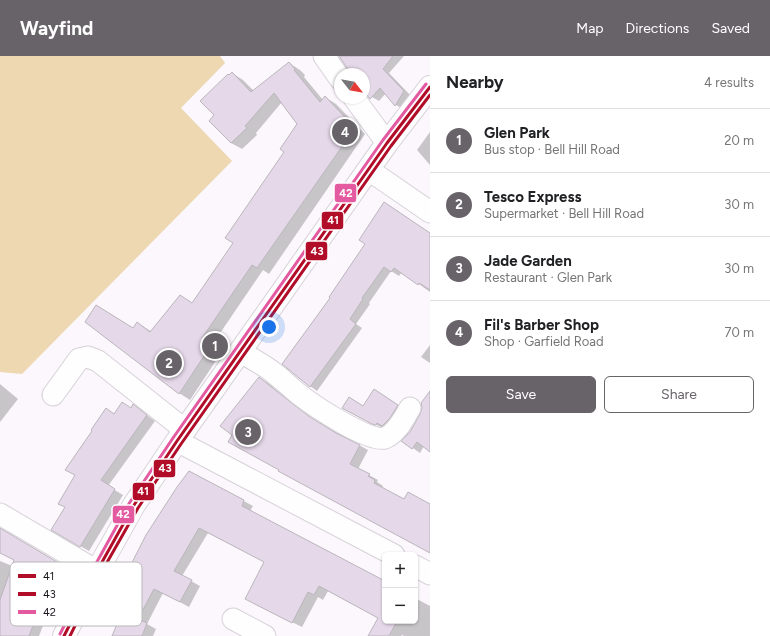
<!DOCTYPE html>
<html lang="en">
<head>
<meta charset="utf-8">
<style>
  :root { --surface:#fff; --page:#f6f6f6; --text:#202124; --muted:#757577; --line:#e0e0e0; --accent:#686369 }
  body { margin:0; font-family:Figtree,sans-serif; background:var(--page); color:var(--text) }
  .controls { position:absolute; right:12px; bottom:12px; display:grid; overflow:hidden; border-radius:6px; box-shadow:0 1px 3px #0004 }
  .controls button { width:36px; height:36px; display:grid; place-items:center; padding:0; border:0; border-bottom:1px solid var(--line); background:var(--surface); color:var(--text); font:20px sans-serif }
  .compass { position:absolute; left:334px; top:12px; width:36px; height:36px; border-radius:50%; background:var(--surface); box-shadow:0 1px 3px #0004; rotate:121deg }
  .you { position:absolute; left:269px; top:271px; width:14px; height:14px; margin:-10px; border:3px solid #fff; border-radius:50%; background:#1a73e8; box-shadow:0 0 0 6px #1a73e833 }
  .badge { display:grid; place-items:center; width:26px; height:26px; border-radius:50%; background:var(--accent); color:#fff; font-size:13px; font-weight:700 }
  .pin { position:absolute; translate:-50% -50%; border:2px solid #fff; box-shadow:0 1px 4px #0006 }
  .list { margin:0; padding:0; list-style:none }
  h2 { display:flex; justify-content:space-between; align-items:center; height:52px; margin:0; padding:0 16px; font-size:17px }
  h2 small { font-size:13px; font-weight:400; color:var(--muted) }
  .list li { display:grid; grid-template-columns:26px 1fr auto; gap:12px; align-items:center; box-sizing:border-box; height:64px; padding:0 16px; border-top:1px solid var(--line) }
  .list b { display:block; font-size:15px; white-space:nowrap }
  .list p { margin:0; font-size:13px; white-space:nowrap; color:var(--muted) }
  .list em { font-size:13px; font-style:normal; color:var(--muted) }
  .actions { display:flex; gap:8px; padding:12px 16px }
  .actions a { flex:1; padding:9px 0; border:1px solid var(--accent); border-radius:6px; text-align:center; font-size:14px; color:var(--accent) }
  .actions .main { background:var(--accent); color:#fff }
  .map { position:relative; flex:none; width:430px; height:580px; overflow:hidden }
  header { display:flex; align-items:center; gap:24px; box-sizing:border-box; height:56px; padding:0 20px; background:var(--accent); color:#fff }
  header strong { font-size:19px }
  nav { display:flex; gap:22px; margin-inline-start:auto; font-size:14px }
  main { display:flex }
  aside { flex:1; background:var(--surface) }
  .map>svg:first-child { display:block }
</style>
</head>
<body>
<header>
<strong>Wayfind</strong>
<nav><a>Map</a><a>Directions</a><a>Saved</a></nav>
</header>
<main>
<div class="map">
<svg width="430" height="580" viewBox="0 0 430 580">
  <rect width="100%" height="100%" fill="#fbf7fc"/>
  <path fill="#edd8b2" d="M0,0H220L225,7L181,52L232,105L22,318L0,316Z"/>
  <g fill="#0003">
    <path d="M339,0H404L389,17L411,40L403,53L396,49L386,37L379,45L372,41L364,32V18H352Z"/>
    <path d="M289,7L300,14L305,19L304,21L323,44L325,41L336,48L365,78L269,218L263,214L212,289L221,297L190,344L179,337L134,273L138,267L152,276L193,247L234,187L285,95L298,68L282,46L256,77L257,79L242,93L231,87L216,59L230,20L232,17L243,24L254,35Z"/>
    <path d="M430,76V109L417,94Z"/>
    <path d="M430,178V236L402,216L399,220L391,215L369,247L370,248L356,268L362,272L317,335L310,330L331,241Z"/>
    <path d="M430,289V307L421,301Z"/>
    <path d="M259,322L268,327L301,355L319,367L368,394L358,413L378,424L377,426L383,430L382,432L405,444L430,454V496L280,413Z"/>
    <path d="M0,328L18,343L0,366Z"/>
    <path d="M381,338L404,354L383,372L350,356L363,351Z"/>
    <path d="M133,349L155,365L108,430L123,439L89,495L52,474L66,451L114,358L131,352Z"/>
    <path d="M430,350V395L424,390L420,397L403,385Z"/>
    <path d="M190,416L253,450L250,455L385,526V565H415V542L430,550V580H404L402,579L401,580H391L374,571L379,562L328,535L323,544L318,541L302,571L255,548L265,506L208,477L182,520L200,530L189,551L163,537L147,568L156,573L153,580H113Z"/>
    <path d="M0,472L2,474L65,511L58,528L50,523L0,483Z"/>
    <path d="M0,505L49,525L58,531L39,580H0Z"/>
  </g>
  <g fill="#e5d8e9" stroke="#bab6bc">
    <path d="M339,0H393L383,13L404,35L395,50L380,32L370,43L364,35V18H351Z"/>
    <path d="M289,6L295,13L294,14L320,46L325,40L355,72L257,212L252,209L202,282L210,291L179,338L85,266L96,249L133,272L137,266L150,276L180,239L192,247L233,187L225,182L284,96L280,93L297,68L274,37L245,70L247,72L231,87L209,65L214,59L200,45L228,18L229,19L232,16L251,36Z"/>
    <path d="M384,146L430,177V234L419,227L418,229L394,212L391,216L384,211L362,242L363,243L350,263L356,268L310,331L282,308L330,242L329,241L365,188L359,184Z"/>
    <path d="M259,321L293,348L310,361L336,377L360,389L350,408L370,418L368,420L375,424L374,427L404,443L408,436L430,448V497L278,415L279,414L228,386L232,379L220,370Z"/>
    <path d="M374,333L398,349L390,362L382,370L377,367L376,369L372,368L342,352L349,341L363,350Z"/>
    <path d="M430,335V396L417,386L412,393L401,385L410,376L420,358L422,352L421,347Z"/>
    <path d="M122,346L131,352L133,348L147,359L101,424L115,433L80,491L51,474L65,451L58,448L75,419L65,414L92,375L91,374L106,352L114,358Z"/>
    <path d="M189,415L244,444L242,450L385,525V565H397L389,580H368L378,562L319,530L314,539L308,536L292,567L245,543L264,506L199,472L174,515L192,524L180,546L154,533L138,563L147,567L142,580H112L128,542L117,536L146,479L177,431Z"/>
    <path d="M0,472L57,506L29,580H0V544L14,504L0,497Z"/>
  </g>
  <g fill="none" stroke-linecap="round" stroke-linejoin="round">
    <g stroke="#d7d2d8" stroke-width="23">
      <g id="minor">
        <path d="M324,0L340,23"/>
        <path d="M354,42L387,87"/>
        <path d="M369,114L430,156"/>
        <path d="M241,296C252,303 264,309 274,317C283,324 291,332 300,339C314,350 370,387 385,382C397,377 404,362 410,352"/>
        <path d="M53,339L79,303L88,301L98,305L185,374"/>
        <path d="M177,385L394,499"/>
        <path d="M0,458L97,515"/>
        <path d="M415,510L430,518"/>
        <path d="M233,563L265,580"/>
      </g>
    </g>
    <g stroke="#d7d2d8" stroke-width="24">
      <path id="major" d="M64,580L97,515L134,449L177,385L387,87L430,31"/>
    </g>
    <use href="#minor" stroke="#fefeff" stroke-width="21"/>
    <use href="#major" stroke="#fefeff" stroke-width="22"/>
    <g stroke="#fff" stroke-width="6">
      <path id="bus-1" d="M64,580L97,515L134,449L177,385L387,87L430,31"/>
    </g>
    <g stroke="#fff" stroke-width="6">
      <path id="bus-2" d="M70,580L101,517L138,452L181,388L391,90L430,39"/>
    </g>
    <g stroke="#fff" stroke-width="6">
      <path id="bus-3" d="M60,578L93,513L130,446L173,382L383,84L426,28"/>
    </g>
    <use href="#bus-1" stroke="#b10d28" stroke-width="3"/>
    <use href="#bus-2" stroke="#b10d28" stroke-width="3"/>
    <use href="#bus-3" stroke="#e35aa1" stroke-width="3"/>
  </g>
  <rect x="10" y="506" width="132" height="64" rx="6" fill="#fff" stroke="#bab8ba" stroke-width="1"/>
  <rect x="18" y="518" width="18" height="4" fill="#b10d28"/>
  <rect x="18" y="536" width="18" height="4" fill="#b10d28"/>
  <rect x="18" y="554" width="18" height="4" fill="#e35aa1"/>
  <g font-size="11" fill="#19131a">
    <text x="43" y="524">41</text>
    <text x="43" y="542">43</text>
    <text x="43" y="560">42</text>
  </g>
  <g stroke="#fff" stroke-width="1.5">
    <rect x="334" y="127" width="23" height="20" rx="4" fill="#e35aa1"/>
    <rect x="321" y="155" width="23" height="19" rx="4" fill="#b10d28"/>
    <rect x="305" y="185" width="23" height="20" rx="4" fill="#b10d28"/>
    <rect x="153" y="403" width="23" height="19" rx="4" fill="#b10d28"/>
    <rect x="132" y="426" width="23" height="19" rx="4" fill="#b10d28"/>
    <rect x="112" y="449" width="23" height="19" rx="4" fill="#e35aa1"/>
  </g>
  <g font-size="11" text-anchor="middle" font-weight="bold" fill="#fff">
    <text x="346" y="141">42</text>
    <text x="333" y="168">41</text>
    <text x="317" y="199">43</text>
    <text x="165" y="416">43</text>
    <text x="143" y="439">41</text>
    <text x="123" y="462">42</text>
  </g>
</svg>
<div class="controls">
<button>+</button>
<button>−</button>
</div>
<svg class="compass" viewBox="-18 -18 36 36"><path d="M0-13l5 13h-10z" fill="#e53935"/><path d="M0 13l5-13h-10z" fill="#757577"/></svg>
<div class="you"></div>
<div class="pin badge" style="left:215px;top:290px">1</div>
<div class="pin badge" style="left:169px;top:307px">2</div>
<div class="pin badge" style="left:248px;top:376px">3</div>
<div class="pin badge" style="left:345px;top:76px">4</div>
</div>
<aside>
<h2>Nearby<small>4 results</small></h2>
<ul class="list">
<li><span class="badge">1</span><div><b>Glen Park</b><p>Bus stop · Bell Hill Road</p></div><em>20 m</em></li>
<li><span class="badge">2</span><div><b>Tesco Express</b><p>Supermarket · Bell Hill Road</p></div><em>30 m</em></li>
<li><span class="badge">3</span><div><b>Jade Garden</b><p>Restaurant · Glen Park</p></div><em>30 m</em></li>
<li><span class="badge">4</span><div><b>Fil's Barber Shop</b><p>Shop · Garfield Road</p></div><em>70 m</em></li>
</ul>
<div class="actions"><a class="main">Save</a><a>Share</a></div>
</aside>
</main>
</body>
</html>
